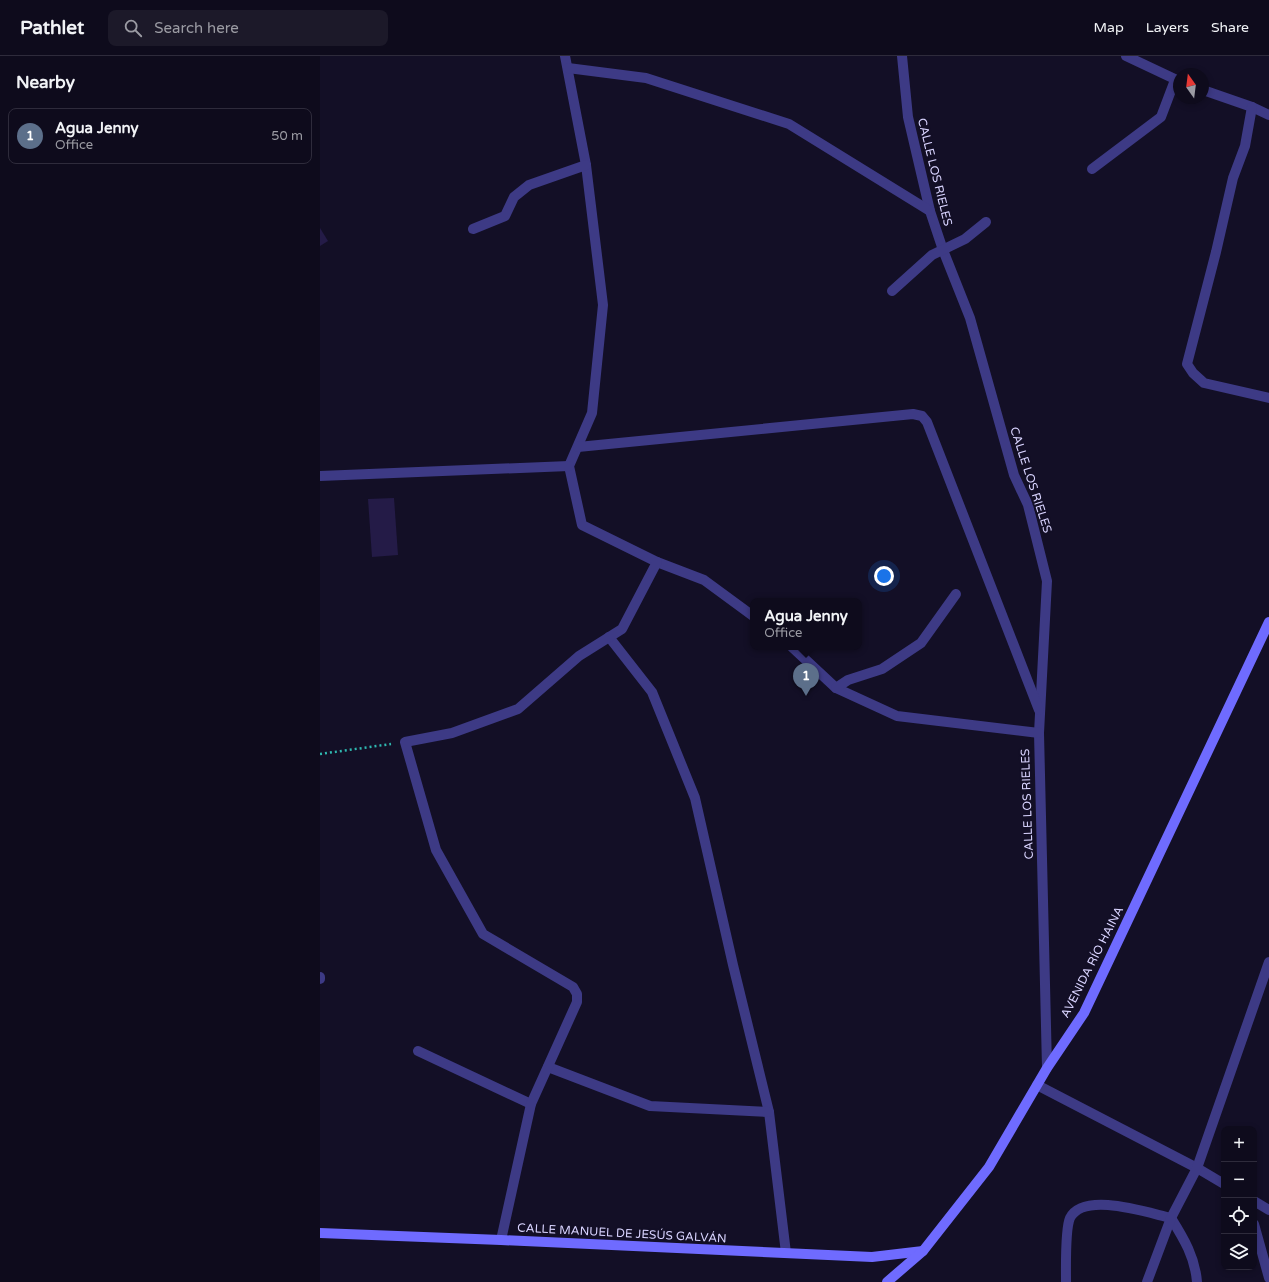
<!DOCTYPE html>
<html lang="en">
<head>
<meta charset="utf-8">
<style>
  :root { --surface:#0e0b1c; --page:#1c1929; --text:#f1f3f6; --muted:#9b9ba3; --line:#2e2b3b; --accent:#2563eb }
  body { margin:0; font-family:"Varela Round",sans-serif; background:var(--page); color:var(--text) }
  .controls { position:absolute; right:12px; bottom:12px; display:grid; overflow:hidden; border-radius:8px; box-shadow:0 2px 6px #0003 }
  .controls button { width:36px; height:36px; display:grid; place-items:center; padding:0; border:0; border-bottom:1px solid var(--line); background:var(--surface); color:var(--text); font:20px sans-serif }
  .compass { position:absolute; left:853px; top:12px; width:36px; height:36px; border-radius:50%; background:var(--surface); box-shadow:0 2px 6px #0003; rotate:346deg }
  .you { position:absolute; left:564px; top:520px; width:14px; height:14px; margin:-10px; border:3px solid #fff; border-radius:50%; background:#1a73e8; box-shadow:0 0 0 6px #1a73e833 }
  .badge { display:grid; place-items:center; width:26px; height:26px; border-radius:50%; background:var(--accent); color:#fff; font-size:13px; font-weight:700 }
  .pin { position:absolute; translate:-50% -33px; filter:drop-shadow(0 1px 2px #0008) }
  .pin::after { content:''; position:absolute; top:21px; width:14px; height:12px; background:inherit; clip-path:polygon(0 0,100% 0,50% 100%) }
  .popup { position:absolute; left:430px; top:542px; width:112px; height:52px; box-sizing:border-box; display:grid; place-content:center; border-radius:8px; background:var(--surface); filter:drop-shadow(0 1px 3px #0005); font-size:13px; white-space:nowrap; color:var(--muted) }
  .popup b { font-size:15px; color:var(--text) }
  .popup::after { content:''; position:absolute; left:50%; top:100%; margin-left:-8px; border:8px solid transparent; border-top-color:var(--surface) }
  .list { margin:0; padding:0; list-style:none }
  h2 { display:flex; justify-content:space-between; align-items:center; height:52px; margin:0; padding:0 16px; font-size:17px }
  h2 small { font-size:13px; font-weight:400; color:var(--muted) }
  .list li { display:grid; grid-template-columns:26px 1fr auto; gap:12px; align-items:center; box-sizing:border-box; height:56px; margin:0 8px 8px; padding:0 8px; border:1px solid var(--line); border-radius:8px }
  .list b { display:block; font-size:15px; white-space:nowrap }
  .list p { margin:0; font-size:13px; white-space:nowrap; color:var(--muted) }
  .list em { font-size:13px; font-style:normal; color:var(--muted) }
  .icon { flex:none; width:22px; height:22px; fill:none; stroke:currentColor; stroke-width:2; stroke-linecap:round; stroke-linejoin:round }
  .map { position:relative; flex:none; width:949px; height:1226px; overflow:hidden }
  header { display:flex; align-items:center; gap:24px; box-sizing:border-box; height:56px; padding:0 20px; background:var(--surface); border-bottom:1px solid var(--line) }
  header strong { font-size:19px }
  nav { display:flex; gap:22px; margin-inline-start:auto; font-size:14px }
  .search { width:280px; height:36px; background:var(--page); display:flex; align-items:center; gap:10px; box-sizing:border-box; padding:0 14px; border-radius:8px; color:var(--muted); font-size:15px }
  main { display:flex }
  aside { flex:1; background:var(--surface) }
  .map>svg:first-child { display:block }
</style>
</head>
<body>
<header>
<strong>Pathlet</strong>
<div class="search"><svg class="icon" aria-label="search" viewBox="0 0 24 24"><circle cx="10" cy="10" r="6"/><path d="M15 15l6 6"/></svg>Search here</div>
<nav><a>Map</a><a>Layers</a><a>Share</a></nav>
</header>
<main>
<aside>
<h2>Nearby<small></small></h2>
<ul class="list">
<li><span class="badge" style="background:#5c6f8a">1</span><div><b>Agua Jenny</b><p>Office</p></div><em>50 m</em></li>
</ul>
</aside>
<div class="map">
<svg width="949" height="1226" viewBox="0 0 949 1226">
  <rect width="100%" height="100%" fill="#130f26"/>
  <g fill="#241b47">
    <path d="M0,172L8,185L0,190Z"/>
    <path d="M74,442L78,499L52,501L48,443Z"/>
  </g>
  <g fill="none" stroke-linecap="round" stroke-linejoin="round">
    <path stroke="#2fb8b0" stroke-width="2.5" stroke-dasharray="2 3" stroke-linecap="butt" d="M0,698L71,688"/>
    <g stroke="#3d3a85" stroke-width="10">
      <path d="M717,1029L877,1112L904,1128"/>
      <path d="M934,1145L949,1154"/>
      <path d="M934,1168L949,1222"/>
      <path d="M746,1226C746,1212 745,1173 750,1162C764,1135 828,1157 851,1162C864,1183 875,1201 877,1226"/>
      <path d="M827,1226L851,1162L877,1112L949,906"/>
    </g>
    <g stroke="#3d3a85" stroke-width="10">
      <path d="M245,0L266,109L283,249L272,357L249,410L262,469L337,506L384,524L433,560"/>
      <path d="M582,0L588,61L610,155L623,194L650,262L694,419L708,449L727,525L719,677L727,1012"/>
      <path d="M806,0L859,25"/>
      <path d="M248,12L326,22L469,68L610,155"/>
      <path d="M883,34L932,51L949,59"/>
      <path d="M932,51L925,90L913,122L896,196L867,308L873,317L884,327L949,342"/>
      <path d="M772,113L841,61L855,24"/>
      <path d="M153,173L185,160L194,141L209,129L266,109"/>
      <path d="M572,235L612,199L645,183L666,166"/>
      <path d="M258,391L593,358L602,360L607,366L719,654"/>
      <path d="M0,420L249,410"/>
      <path d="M289,581L332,636L375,742L413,909L449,1056L466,1197"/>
      <path d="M472,591L516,632L577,660L719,677"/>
      <path d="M516,632L528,624L562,613L601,587L636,538"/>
      <path d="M0,921V923"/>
      <path d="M98,995L211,1048"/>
      <path d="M228,1011L330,1050L449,1056"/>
      <path d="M181,1184L211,1048L257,946V938L253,931L163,878L116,794L85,686L132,677L198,653L259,600L302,573L337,506"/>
    </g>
    <g stroke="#6f6bff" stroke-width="10">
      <path d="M0,1177L181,1184L552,1201L603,1195"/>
      <path d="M567,1226L603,1195L669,1111L727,1012L764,957L949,566"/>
    </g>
  </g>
  <g text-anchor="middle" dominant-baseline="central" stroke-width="4" stroke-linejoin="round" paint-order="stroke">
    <g font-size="12" fill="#d9d4ff" stroke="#130f26">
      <text transform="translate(615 116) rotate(76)">CALLE LOS RIELES</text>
      <text transform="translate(711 424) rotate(72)">CALLE LOS RIELES</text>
      <text transform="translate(707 748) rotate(-92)">CALLE LOS RIELES</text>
      <text transform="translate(772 906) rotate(-63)">AVENIDA RÍO HAINA</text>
      <text transform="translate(302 1177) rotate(3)">CALLE MANUEL DE JESÚS GALVÁN</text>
    </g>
  </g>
</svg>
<div class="controls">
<button>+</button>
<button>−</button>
<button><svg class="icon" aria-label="locate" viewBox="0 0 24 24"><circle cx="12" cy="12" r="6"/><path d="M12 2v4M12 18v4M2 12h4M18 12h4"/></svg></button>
<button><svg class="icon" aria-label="layers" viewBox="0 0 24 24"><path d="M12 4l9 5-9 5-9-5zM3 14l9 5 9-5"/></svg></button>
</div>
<svg class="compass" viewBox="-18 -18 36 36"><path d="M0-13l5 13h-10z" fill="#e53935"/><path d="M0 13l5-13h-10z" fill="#9b9ba3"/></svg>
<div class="you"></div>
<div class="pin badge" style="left:486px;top:640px;background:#5c6f8a">1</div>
<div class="popup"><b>Agua Jenny</b>Office</div>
</div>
</main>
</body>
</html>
